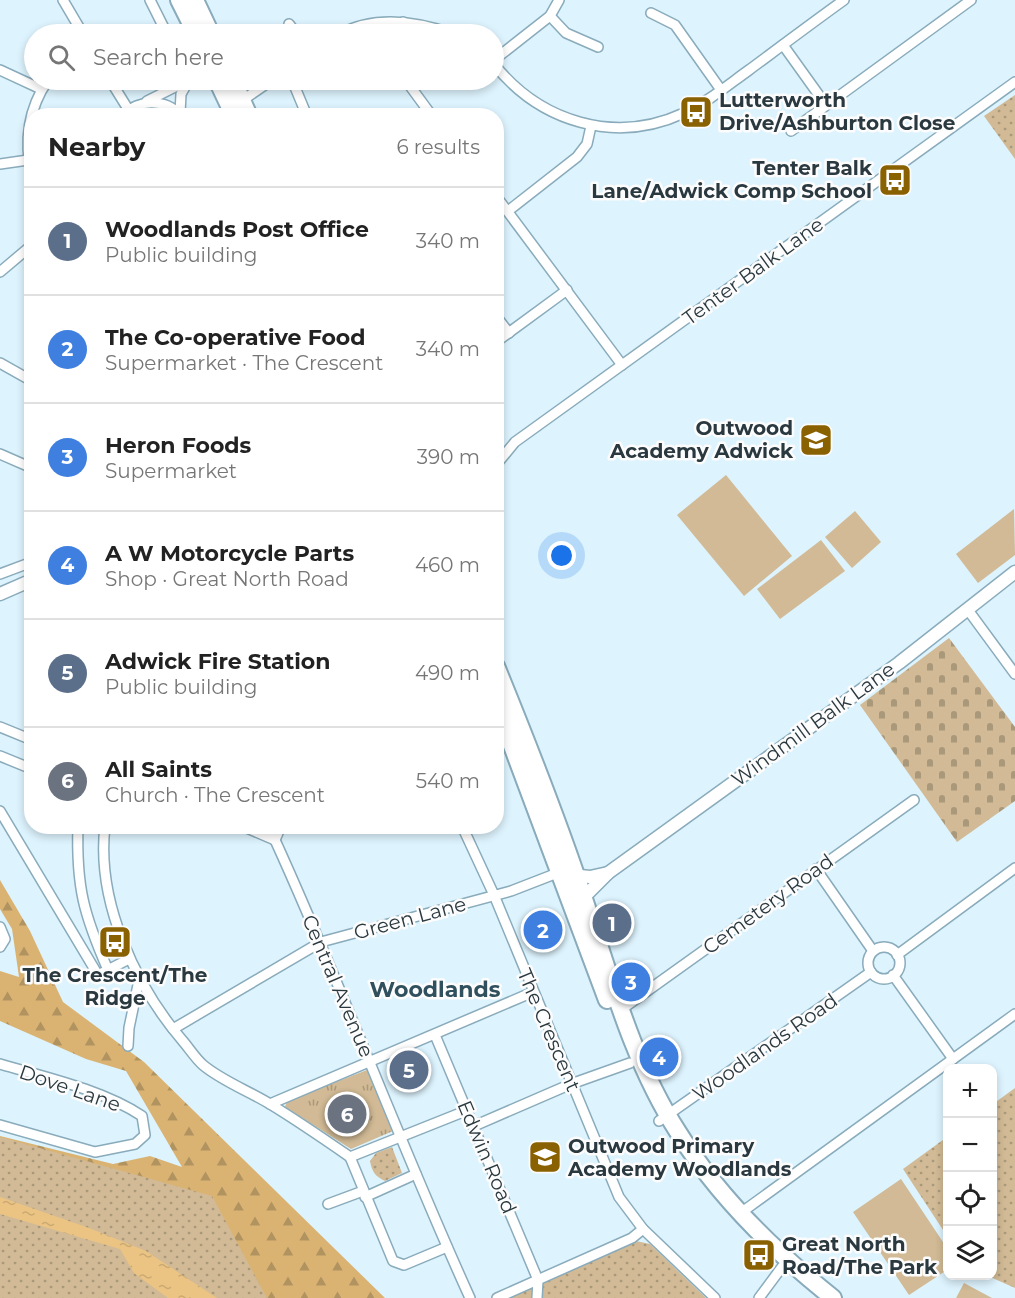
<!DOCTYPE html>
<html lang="en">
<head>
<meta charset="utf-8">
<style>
  :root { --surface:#fff; --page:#f6f6f6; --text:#222; --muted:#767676; --line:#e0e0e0; --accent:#111827 }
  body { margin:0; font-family:Montserrat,sans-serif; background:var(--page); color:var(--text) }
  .controls { position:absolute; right:18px; bottom:18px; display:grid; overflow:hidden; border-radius:12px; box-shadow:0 3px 9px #0003 }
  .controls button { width:54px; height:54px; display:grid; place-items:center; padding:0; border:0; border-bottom:2px solid var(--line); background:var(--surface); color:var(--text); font:30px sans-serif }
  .you { position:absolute; left:562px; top:556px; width:21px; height:21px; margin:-15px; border:4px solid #fff; border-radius:50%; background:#1a73e8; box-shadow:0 0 0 9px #1a73e833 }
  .badge { display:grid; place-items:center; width:39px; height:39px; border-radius:50%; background:var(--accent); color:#fff; font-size:20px; font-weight:700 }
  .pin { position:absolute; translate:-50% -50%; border:3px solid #fff; box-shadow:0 2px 6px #0006 }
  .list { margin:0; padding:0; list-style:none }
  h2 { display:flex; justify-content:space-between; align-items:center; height:78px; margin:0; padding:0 24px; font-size:26px }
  h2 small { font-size:20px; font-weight:400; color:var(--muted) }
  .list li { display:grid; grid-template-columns:39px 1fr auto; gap:18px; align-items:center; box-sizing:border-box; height:108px; padding:0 24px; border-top:2px solid var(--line) }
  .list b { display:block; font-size:22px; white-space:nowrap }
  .list p { margin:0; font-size:20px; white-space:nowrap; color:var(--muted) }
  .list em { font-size:20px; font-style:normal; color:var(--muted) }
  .icon { flex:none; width:33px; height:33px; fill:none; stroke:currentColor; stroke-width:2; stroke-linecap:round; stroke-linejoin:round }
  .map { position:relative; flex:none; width:1015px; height:1298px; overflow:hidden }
  .search { position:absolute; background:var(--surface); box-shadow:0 3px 9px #0003; left:24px; top:24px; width:480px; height:66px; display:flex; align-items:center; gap:15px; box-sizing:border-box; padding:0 21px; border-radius:33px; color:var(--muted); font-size:22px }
  .panel { position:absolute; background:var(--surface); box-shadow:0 3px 9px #0003; left:24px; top:108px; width:480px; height:726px; border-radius:24px }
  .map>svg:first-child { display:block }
</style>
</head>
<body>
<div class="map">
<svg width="1015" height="1298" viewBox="0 0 1015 1298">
  <defs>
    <pattern id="grass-tufts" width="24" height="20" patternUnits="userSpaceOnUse" patternTransform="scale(1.5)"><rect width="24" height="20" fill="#d1ba95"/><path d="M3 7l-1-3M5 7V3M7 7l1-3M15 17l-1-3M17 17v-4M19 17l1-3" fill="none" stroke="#aa987b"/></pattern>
    <pattern id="forest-firs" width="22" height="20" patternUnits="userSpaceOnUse" patternTransform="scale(1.5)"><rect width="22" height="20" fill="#dab373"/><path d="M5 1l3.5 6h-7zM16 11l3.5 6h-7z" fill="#b19360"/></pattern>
    <pattern id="cemetery-stones" width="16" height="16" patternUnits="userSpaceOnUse" patternTransform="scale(1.5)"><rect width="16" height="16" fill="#d1ba95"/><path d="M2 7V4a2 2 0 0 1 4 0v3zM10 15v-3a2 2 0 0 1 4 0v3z" fill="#aa987b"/></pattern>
    <pattern id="park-dots" width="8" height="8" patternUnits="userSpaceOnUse" patternTransform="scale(1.5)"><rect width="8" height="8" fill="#d1ba95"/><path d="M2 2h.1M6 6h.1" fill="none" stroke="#aa987b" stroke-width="1.8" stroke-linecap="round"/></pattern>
    <pattern id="water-ripples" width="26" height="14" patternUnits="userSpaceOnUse" patternTransform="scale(1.5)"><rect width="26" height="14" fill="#ebc483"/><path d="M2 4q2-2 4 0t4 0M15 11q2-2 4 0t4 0" fill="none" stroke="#caa972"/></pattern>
  </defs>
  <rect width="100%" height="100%" fill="#ddf3fd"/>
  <g fill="url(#grass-tufts)">
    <path d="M146,110H159L172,115H132Z"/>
    <path d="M367,1070L393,1131L351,1149L285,1107L287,1101Z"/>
  </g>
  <path fill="url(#forest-firs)" d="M0,880L30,931L63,1002L144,1062L385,1298H259L0,1168V1136L113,1164L150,1156L182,1167L126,1071L86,1059L0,1021V971L19,977L12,929L0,909Z"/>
  <path fill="url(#cemetery-stones)" d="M949,638L1015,727V801L957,842L860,705Z"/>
  <g fill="url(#park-dots)">
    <path d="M1015,95V159L984,116Z"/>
    <path d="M1015,1088V1288L988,1276H992L993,1104Z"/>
    <path d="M0,1137L212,1196L267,1298H0Z"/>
    <path d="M947,1137V1236L903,1169Z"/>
    <path d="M392,1147L402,1173L385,1181C375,1176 372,1172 370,1161L376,1153Z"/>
    <path d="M636,1241L650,1244L706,1298H505Z"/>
  </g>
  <g fill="#d1ba95">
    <path d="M726,475L792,556L744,596L677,515Z"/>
    <path d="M1014,509L1015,555L978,583L956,554Z"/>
    <path d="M855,511L881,542L852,568L825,537Z"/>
    <path d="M821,540L845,571L780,619L757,589Z"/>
    <path d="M901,1179L947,1248V1270L909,1295L853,1212Z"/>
    <path d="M964,1283L992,1298H956Z"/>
  </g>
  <path fill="url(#water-ripples)" d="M0,1197L89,1228L146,1251L217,1298H168L134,1273L120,1249L0,1214Z"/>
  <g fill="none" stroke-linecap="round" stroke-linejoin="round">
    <g stroke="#89abbb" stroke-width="12">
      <g id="street">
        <path d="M63,0L83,34"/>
        <path d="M150,0L167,34"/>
        <path d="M651,13L675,25L721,90"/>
        <path d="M550,16L566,33L598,47"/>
        <path d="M289,24L297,34"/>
        <path d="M340,34C375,15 416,21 453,34"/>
        <path d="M403,34V22"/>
        <path d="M783,45L826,105"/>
        <path d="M494,60L550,16L559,0"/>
        <path d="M494,64C540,122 615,145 684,113C708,102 728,85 749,70C780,47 812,23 844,0"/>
        <path d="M0,70L41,89"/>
        <path d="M110,80L128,109"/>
        <path d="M292,80L307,116"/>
        <path d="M408,80L410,86L432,116"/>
        <path d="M147,101L189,80"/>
        <path d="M240,102L272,80"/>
        <path d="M180,113L181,94L189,80"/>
        <path d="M121,116C139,99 164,98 182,116"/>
        <path d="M791,131L971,0"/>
        <path d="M0,164L28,160"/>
        <path d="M32,177C24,143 28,109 48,80"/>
        <path d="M496,196L622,365"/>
        <path d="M508,211L577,157L587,144L591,126"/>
        <path d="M0,272L32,245"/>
        <path d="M496,316L509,333"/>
        <path d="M496,342L567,290"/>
        <path d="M0,363L32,381"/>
        <path d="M0,454L32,468"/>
        <path d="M496,465L515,442L1015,82"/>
        <path d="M0,574L32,562"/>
        <path d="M968,610L1015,674"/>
        <path d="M0,727L32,740"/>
        <path d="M0,756L32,769"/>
        <path d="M0,811L98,975L129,959"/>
        <path d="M78,826C76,887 84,915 108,970"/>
        <path d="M105,826C96,901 135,985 182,1040C189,1048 195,1058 203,1065C222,1081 249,1091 270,1104C298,1121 324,1139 350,1157"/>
        <path d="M242,826L275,840"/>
        <path d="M462,826L494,895L619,1197L643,1229L715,1298"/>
        <path d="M275,840C344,991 401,1147 470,1298"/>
        <path d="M275,840L281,826"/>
        <path d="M816,869L873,951"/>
        <path d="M0,927L5,939L0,947"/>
        <circle cx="884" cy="963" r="16"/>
        <path d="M897,955L1015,868"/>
        <path d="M893,975L953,1059"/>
        <path d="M622,1009L914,800"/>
        <path d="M173,1029L321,942L511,891L560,872"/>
        <path d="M435,1035L538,1280L537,1298"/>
        <path d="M128,1046L129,1028L139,980"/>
        <path d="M0,1064C45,1077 103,1090 142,1116L145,1135L135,1144L95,1152L0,1125"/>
        <path d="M270,1104L533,992"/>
        <path d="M659,1121L871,972"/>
        <path d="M474,1126L571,1084L630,1063"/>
        <path d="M350,1157L393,1261L404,1265L447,1247"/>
        <path d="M350,1157L468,1110"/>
        <path d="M365,1197L416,1174"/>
        <path d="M328,1204L363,1191"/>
        <path d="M742,1212L1015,1014"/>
        <path d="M497,1298L632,1238L643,1229"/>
        <path d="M759,1298L782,1267"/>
      </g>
    </g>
    <g stroke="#89abbb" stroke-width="15">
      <g id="secondary">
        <path d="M0,594L32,580"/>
        <path d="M570,875L590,877L608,873"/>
        <path d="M584,897L608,873L899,663L1015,572"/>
      </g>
    </g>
    <g stroke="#89abbb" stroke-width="20">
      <g id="highway">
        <path d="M179,0L196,34"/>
        <path d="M195,0L211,34"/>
        <path d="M217,80L234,116"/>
        <path d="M233,80L249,116"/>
        <path d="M496,666C527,742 557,818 583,896C610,975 632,1061 678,1132C717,1195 775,1252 833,1298"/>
        <path d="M496,703L607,1000"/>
      </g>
    </g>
    <use href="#street" stroke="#fff" stroke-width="9"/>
    <use href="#secondary" stroke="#fff" stroke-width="12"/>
    <use href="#highway" stroke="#fff" stroke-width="16"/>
  </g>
  <defs>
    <g id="bus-square" transform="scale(1.725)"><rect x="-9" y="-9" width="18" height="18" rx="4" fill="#8a6100" stroke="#fcfcfc"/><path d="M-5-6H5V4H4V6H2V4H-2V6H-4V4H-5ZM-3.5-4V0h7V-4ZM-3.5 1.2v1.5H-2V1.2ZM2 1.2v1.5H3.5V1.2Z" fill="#fff"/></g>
    <g id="school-square" transform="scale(1.725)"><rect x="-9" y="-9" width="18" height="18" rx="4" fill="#8a6100" stroke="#fcfcfc"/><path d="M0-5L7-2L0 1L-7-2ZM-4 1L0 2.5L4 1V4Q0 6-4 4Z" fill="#fff"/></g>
  </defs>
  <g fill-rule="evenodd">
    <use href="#bus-square" x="696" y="112"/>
    <use href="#bus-square" x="895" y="180"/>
    <use href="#school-square" x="816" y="440"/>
    <use href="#bus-square" x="115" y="942"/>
    <use href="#school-square" x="545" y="1157"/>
    <use href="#bus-square" x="759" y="1255"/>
  </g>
  <g text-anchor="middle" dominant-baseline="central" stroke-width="5" stroke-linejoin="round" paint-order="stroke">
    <g font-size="20" font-weight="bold" fill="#2a383f" stroke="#fcfcfc" text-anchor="start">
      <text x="719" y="100">Lutterworth<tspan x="719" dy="23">Drive/Ashburton Close</tspan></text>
      <text x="872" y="168" text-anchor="end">Tenter Balk<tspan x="872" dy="23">Lane/Adwick Comp School</tspan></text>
      <text x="793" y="428" text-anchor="end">Outwood<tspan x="793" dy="23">Academy Adwick</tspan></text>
      <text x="115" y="975" text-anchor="middle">The Crescent/The<tspan x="115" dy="23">Ridge</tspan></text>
      <text x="568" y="1146">Outwood Primary<tspan x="568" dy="23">Academy Woodlands</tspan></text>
      <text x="782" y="1244">Great North<tspan x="782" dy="23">Road/The Park</tspan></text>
    </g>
    <g font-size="20" fill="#2a383f" stroke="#fcfcfc">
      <text transform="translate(753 271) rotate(-36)">Tenter Balk Lane</text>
      <text transform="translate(813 724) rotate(-36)">Windmill Balk Lane</text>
      <text transform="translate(768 904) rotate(-36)">Cemetery Road</text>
      <text transform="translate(410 918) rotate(-15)">Green Lane</text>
      <text transform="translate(338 986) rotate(67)">Central Avenue</text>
      <text transform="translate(549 1030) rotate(67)">The Crescent</text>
      <text transform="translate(765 1047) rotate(-35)">Woodlands Road</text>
      <text transform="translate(70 1088) rotate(19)">Dove Lane</text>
      <text transform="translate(487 1157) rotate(67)">Edwin Road</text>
    </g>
    <g font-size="22" font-weight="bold" fill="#30505e" stroke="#fcfcfc">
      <text x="435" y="989">Woodlands</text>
    </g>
  </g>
</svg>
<div class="controls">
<button>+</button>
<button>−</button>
<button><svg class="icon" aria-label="locate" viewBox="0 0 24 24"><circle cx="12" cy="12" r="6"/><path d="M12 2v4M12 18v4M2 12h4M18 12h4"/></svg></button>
<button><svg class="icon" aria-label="layers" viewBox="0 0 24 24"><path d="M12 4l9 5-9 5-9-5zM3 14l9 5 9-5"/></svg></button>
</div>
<div class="you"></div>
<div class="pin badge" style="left:612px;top:923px;background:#5c6f8a">1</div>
<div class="pin badge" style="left:543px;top:930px;background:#3f7fe0">2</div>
<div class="pin badge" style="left:631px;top:982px;background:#3f7fe0">3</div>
<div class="pin badge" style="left:659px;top:1057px;background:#3f7fe0">4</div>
<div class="pin badge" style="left:409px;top:1070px;background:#5c6f8a">5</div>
<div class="pin badge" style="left:347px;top:1114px;background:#6b7280">6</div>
<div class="search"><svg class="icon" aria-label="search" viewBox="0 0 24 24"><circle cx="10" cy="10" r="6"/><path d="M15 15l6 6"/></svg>Search here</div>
<section class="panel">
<h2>Nearby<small>6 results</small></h2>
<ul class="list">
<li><span class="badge" style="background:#5c6f8a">1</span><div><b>Woodlands Post Office</b><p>Public building</p></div><em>340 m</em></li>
<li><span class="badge" style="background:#3f7fe0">2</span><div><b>The Co-operative Food</b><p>Supermarket · The Crescent</p></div><em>340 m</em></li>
<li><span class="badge" style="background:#3f7fe0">3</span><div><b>Heron Foods</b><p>Supermarket</p></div><em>390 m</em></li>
<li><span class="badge" style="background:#3f7fe0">4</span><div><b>A W Motorcycle Parts</b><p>Shop · Great North Road</p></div><em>460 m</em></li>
<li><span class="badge" style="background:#5c6f8a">5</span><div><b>Adwick Fire Station</b><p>Public building</p></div><em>490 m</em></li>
<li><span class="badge" style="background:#6b7280">6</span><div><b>All Saints</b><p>Church · The Crescent</p></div><em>540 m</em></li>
</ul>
</section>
</div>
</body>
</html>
